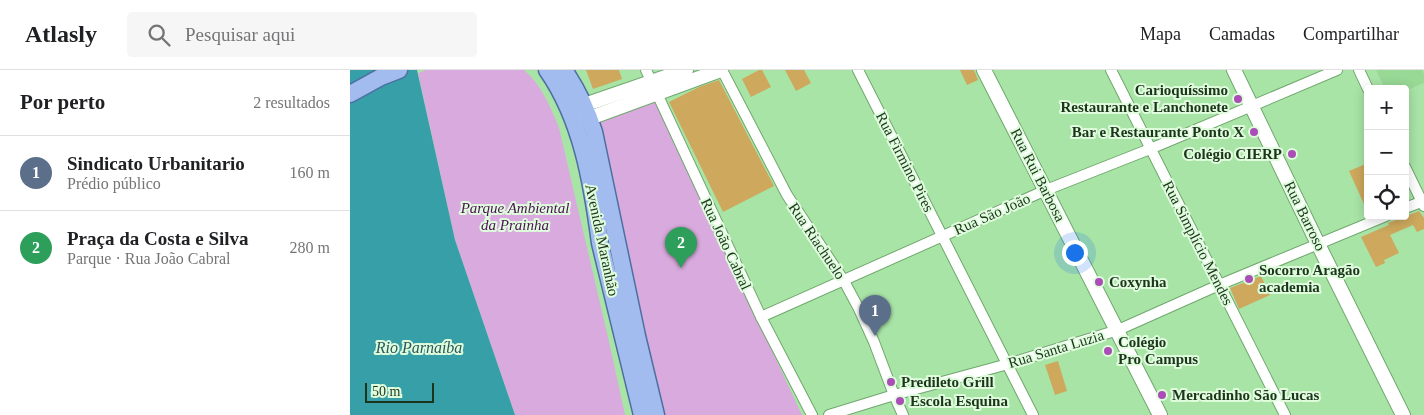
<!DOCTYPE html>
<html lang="pt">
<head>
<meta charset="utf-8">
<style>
  :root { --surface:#fff; --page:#f6f6f6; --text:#202124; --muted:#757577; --line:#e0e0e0; --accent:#ab4db6 }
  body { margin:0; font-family:"Times New Roman",serif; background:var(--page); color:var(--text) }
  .controls { position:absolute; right:15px; top:15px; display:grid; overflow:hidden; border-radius:5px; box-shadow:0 2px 12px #0003 }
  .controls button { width:45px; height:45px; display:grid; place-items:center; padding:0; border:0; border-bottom:1px solid var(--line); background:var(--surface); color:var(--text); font:25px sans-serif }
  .scale { position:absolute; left:15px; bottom:12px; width:69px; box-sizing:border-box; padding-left:5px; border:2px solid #1c341c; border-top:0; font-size:14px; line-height:18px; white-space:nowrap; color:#1c341c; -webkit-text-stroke:4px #dffddd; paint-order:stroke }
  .you { position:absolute; left:724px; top:182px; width:18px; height:18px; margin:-12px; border:4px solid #fff; border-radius:50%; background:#1a73e8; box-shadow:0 0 0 8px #1a73e833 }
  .badge { display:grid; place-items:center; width:32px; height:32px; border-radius:50%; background:var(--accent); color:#fff; font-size:16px; font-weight:700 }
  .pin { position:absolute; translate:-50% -41px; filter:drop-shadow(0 1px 2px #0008) }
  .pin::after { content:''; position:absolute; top:26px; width:18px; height:15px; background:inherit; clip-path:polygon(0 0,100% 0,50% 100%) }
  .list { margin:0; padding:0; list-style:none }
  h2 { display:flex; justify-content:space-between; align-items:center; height:65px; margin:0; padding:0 20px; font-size:21px }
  h2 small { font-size:16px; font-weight:400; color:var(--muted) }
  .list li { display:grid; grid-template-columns:32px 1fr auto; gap:15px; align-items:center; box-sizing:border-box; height:75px; padding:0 20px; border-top:1px solid var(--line) }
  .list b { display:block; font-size:19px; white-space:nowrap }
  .list p { margin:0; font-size:16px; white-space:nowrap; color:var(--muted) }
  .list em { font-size:16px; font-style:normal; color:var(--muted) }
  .icon { flex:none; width:28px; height:28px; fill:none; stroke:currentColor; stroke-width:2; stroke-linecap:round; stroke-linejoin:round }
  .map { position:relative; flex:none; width:1074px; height:345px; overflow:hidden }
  header { display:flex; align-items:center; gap:30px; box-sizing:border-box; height:70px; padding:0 25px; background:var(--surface); border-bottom:1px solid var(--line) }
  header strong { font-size:24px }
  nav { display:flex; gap:28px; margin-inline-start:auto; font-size:18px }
  .search { width:350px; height:45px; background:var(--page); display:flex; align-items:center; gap:12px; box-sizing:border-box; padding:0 18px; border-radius:5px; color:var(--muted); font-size:19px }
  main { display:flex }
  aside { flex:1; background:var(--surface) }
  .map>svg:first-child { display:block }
</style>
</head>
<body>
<header>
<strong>Atlasly</strong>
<div class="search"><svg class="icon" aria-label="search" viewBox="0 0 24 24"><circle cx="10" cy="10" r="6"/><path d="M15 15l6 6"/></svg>Pesquisar aqui</div>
<nav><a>Mapa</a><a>Camadas</a><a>Compartilhar</a></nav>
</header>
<main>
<aside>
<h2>Por perto<small>2 resultados</small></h2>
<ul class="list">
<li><span class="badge" style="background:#5c6f8a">1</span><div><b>Sindicato Urbanitario</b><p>Prédio público</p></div><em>160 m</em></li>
<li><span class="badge" style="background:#2e9e5b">2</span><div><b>Praça da Costa e Silva</b><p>Parque · Rua João Cabral</p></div><em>280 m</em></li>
</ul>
</aside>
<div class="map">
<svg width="1074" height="345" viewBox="0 0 1074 345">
  <rect width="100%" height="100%" fill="#a9e4a7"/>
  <path fill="#98d996" d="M1026,0H1072L1074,4V13L1055,21V19H1035Z"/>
  <g fill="#d9aadd">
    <path d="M76,0H174C191,14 201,38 209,58L260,276L275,345H165L105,170L68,3Z"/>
    <path d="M305,30L452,345H311L244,52Z"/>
  </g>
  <path fill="#369fa8" d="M0,0H67L105,170L165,345H0Z"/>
  <g fill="#cda85d">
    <path d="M236,0H269L272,9L243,19Z"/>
    <path d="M409,0H412L421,17L401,27L392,9Z"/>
    <path d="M435,0H454L461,13L446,21Z"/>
    <path d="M610,0H624L628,10L617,15Z"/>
    <path d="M369,10L424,116L373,142L319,32L349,17Z"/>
    <path d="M1018,93V143L999,101Z"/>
    <path d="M1069,141L1074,148V159L1067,162L1063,155L1040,165L1049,183L1034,190L1035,193L1026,197L1011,167L1039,155L1038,153Z"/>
    <path d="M911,206L920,225L889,239L880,218Z"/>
    <path d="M708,291L717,321L705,325L695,295Z"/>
  </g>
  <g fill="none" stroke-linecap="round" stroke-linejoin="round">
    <g stroke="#6fa86d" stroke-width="12">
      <g id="street">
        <path d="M296,0L411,247L462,345"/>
        <path d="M372,0L437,125L494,211L509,239L524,272L544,325L553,345"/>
        <path d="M508,0L683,345"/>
        <path d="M761,0L935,345"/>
        <path d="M1009,0L1018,19"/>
        <path d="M1055,97L1074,136"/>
        <path d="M1055,138L1074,131"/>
        <path d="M411,247L696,120L800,79L987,0"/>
        <path d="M479,345L544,325L658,294L768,260L869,215L1036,146"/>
      </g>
    </g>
    <g stroke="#6fa86d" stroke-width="16">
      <g id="secondary">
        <path d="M634,0L810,345"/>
        <path d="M884,0L968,174L1053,345"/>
        <path d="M230,44L240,48L371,0"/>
        <path d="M232,44L234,35L336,0"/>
      </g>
    </g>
    <g stroke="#4c709f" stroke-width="19">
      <g id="primary">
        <path d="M197,0C232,50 242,113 250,173L292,345"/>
        <path d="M214,0C227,19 237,40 244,62L287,266L306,345"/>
        <path d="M0,24L31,7L49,0"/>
      </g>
    </g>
    <use href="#street" stroke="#fff" stroke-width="10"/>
    <use href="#secondary" stroke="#fff" stroke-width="14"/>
    <use href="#primary" stroke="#a3bcf0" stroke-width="16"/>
  </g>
  <g fill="#ab4db6" stroke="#dffddd" stroke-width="2">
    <circle cx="888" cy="29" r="5"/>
    <circle cx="904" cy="62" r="5"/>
    <circle cx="942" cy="84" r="5"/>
    <circle cx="899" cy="209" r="5"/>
    <circle cx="749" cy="212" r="5"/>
    <circle cx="758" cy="281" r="5"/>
    <circle cx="541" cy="312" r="5"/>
    <circle cx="812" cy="325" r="5"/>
    <circle cx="550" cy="331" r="5"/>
  </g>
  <g text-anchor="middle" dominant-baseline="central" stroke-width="4" stroke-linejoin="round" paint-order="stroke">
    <g font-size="15" font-weight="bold" fill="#1c341c" stroke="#dffddd" text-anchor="start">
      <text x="878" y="20" text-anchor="end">Carioquíssimo<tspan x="878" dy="17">Restaurante e Lanchonete</tspan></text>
      <text x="894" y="62" text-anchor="end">Bar e Restaurante Ponto X</text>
      <text x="932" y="84" text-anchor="end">Colégio CIERP</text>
      <text x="909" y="200">Socorro Aragão<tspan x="909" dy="17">academia</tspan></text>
      <text x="759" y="212">Coxynha</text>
      <text x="768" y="272">Colégio<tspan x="768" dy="17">Pro Campus</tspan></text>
      <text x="551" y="312">Predileto Grill</text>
      <text x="822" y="325">Mercadinho São Lucas</text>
      <text x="560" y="331">Escola Esquina</text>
    </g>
    <g font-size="15" fill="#1c341c" stroke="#dffddd">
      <text transform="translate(555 92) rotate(63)">Rua Firmino Pires</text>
      <text transform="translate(688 105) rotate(63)">Rua Rui Barbosa</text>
      <text transform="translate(642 144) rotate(-24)">Rua São João</text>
      <text transform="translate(955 146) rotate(64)">Rua Barroso</text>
      <text transform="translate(252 170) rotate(78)">Avenida Maranhão</text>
      <text transform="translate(467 171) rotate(56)">Rua Riachuelo</text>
      <text transform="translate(848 173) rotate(63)">Rua Simplício Mendes</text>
      <text transform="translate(376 174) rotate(65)">Rua João Cabral</text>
      <text transform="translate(706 279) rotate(-17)">Rua Santa Luzia</text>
    </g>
    <g font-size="15" font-style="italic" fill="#4c0f53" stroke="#dffddd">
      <text x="165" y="138">Parque Ambiental<tspan x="165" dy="17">da Prainha</tspan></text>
    </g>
    <g font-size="16" font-style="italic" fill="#2a575b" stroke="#dffddd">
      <text x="69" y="277">Rio Parnaíba</text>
    </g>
  </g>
</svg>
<div class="controls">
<button>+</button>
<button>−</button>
<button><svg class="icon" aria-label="locate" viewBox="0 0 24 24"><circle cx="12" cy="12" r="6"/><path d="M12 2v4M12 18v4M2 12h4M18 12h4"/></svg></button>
</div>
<div class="scale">50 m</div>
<div class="you"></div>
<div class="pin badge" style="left:525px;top:266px;background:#5c6f8a">1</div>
<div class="pin badge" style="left:331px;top:198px;background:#2e9e5b">2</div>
</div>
</main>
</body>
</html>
